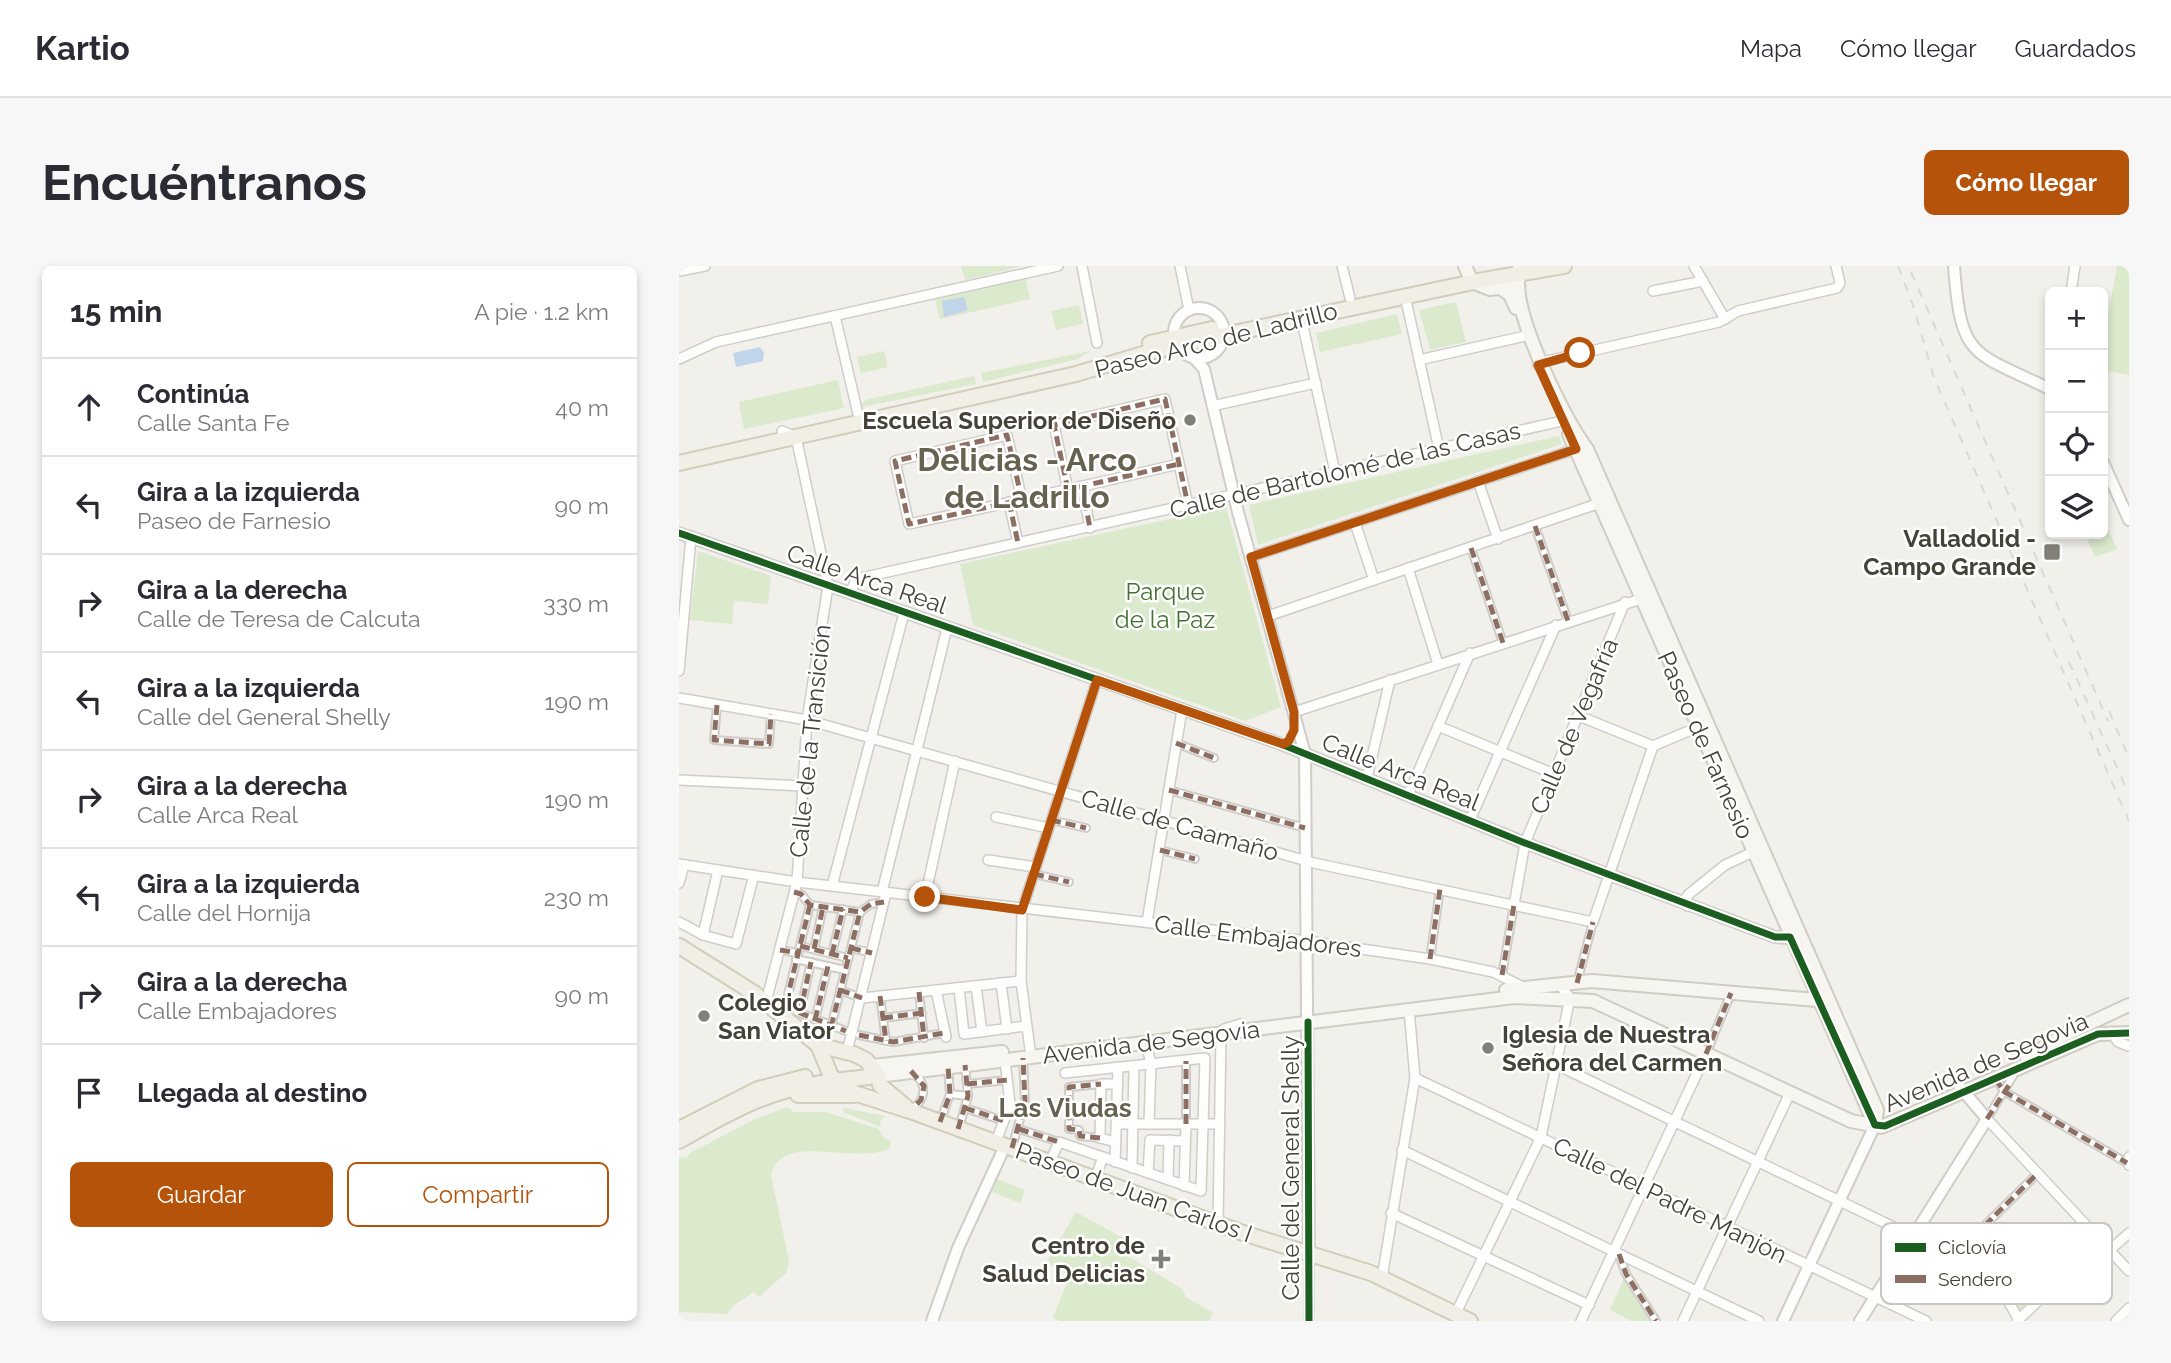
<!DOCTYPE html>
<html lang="es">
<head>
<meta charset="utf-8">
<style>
  :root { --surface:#fff; --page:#f7f7f7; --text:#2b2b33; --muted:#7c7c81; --line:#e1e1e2; --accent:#b45309 }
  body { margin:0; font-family:Raleway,sans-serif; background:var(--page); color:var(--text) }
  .controls { position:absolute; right:21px; top:21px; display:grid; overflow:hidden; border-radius:10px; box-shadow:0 4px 10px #0003 }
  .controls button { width:63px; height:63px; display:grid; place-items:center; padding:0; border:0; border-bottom:2px solid var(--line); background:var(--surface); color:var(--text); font:35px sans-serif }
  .stop { position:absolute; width:21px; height:21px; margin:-16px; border:5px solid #b45309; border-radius:50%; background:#fff }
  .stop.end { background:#b45309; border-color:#fff; box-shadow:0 2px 7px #0008 }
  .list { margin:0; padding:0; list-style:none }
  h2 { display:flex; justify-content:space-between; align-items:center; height:91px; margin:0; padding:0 28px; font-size:30px }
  h2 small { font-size:23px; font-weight:400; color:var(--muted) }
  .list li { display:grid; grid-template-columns:46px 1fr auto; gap:21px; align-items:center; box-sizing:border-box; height:98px; padding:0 28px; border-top:2px solid var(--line) }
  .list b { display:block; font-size:26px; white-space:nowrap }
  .list p { margin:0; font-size:23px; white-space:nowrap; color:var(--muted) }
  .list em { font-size:23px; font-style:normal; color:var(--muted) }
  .actions { display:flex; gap:14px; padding:21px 28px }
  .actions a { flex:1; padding:16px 0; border:2px solid var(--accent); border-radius:10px; text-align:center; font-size:24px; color:var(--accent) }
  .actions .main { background:var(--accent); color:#fff }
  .icon { flex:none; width:38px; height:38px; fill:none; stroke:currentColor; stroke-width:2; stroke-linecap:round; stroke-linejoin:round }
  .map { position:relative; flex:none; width:1450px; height:1055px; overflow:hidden; border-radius:10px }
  header { display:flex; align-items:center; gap:42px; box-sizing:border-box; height:98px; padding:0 35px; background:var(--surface); border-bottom:2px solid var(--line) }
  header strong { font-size:33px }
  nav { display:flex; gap:38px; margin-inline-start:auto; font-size:24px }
  .intro { display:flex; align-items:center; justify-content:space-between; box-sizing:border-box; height:168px; padding:0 42px }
  h1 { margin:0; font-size:49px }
  .button { padding:18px 32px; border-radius:10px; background:var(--accent); color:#fff; font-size:24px; font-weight:700 }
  main { display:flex; gap:42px; padding:0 42px }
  aside { flex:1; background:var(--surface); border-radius:10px; box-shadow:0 4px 10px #0003 }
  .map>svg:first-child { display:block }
</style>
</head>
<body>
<header>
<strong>Kartio</strong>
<nav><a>Mapa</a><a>Cómo llegar</a><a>Guardados</a></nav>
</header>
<div class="intro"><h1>Encuéntranos</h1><a class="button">Cómo llegar</a></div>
<main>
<aside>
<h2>15 min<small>A pie · 1.2 km</small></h2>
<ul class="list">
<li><svg class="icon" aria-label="ahead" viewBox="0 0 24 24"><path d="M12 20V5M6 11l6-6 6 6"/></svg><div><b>Continúa</b><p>Calle Santa Fe</p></div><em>40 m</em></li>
<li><svg class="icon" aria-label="left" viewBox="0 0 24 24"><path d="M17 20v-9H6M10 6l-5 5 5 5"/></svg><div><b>Gira a la izquierda</b><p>Paseo de Farnesio</p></div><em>90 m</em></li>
<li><svg class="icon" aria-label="right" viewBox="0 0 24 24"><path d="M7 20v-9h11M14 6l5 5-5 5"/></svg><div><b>Gira a la derecha</b><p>Calle de Teresa de Calcuta</p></div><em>330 m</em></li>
<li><svg class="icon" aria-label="left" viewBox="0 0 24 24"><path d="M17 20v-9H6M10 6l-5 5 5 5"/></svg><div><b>Gira a la izquierda</b><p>Calle del General Shelly</p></div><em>190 m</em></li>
<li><svg class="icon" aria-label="right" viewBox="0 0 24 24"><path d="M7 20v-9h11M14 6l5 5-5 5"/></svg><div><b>Gira a la derecha</b><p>Calle Arca Real</p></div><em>190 m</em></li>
<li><svg class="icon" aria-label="left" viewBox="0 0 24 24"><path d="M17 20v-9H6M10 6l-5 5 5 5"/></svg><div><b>Gira a la izquierda</b><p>Calle del Hornija</p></div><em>230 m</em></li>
<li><svg class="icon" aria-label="right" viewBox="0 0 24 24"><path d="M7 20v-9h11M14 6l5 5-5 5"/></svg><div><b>Gira a la derecha</b><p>Calle Embajadores</p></div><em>90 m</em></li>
<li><svg class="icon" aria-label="arrive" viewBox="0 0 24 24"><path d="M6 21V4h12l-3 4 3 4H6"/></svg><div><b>Llegada al destino</b></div></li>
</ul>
<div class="actions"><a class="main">Guardar</a><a>Compartir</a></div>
</aside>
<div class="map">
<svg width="1450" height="1055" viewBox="0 0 1450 1055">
  <rect width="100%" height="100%" fill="#f1f0eb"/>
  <g fill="#dbe9cd">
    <path d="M282,0H344L286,14Z"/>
    <path d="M1438,0H1450V109L1424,104V77Z"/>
    <path d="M347,13L351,33L261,53L256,33Z"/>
    <path d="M777,36L787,76L751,84L740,44Z"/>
    <path d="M400,39L404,58L377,64L372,45Z"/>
    <path d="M718,48L723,68L641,86L637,67Z"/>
    <path d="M205,85L209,101L182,107L178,91Z"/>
    <path d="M411,85L399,93L304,116L302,107Z"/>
    <path d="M295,110L297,118L182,141L186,134Z"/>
    <path d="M159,114L165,142L65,163L60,136Z"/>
    <path d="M880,170L883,178L579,279L570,239Z"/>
    <path d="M547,241L602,441L566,455L294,359L281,298Z"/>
    <path d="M1424,251L1438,283L1416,291L1406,268H1424Z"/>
    <path d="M19,285L92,310L89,338L55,335L53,358L11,354Z"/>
    <path d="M108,841L115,846H147L200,863L203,870L212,876L211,882C177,900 102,864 92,909L110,995L107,1007L80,1031L75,1026L55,1039L48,1048L1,1046L0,1054V891L8,892L11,887L74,854Z"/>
    <path d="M165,842L206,850L201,855L202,861L164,846Z"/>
    <path d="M318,913L346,924L341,937L313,926Z"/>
    <path d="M397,946L444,972L437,983L503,1023L507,1031L534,1047L530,1055H380L374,1051L391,1010L368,996Z"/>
    <path d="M1321,955L1340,975L1345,990L1329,1005L1330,1018L1349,1038L1341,1045L1300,973Z"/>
    <path d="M947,1008L979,1055H952L931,1044Z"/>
  </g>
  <g fill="#c0d5ea">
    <path d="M285,31L289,44L265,51L263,35Z"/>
    <path d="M81,81L85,87L84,95L57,101L54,87Z"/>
  </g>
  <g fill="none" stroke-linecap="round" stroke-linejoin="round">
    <g stroke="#cecdc9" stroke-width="10">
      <g id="pedestrian">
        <path d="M856,260L889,355"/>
        <path d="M792,282L824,377"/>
        <path d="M38,439L35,474L90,478L92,448"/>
        <path d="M497,477L535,492"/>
        <path d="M490,524L626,562"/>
        <path d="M372,554L407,562"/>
        <path d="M481,584L516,593"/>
        <path d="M355,608L390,616"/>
        <path d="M115,626L122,628L131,639L181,646L192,638L205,636"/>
        <path d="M131,639L106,741L167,765"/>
        <path d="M121,680L169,692"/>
        <path d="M172,682L193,687"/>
        <path d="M135,683L144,641"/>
        <path d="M101,684L119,687"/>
        <path d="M153,688L164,643"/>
        <path d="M117,693L166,704"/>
        <path d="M751,693L761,623"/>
        <path d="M823,709L835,639"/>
        <path d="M898,717L914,656"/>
        <path d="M161,724L182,732"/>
        <path d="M240,726L245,772"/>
        <path d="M201,730L207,775"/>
        <path d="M121,747L132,696"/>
        <path d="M204,752L243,747"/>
        <path d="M136,754L149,700"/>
        <path d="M152,761L181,646"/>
        <path d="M180,769L214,776L265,767"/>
        <path d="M1027,788L1052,727"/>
        <path d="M234,809L239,811C247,820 246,834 235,841"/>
        <path d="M1316,813L1326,826L1448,897"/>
        <path d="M288,818L329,814"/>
        <path d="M271,828L289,830"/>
        <path d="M286,842L325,855"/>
        <path d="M1308,853L1337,805"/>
        <path d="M261,856L271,828L269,801"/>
        <path d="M507,858V795"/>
        <path d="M280,862L289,830L286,799"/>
        <path d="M340,863L380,876"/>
        <path d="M421,872L401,870L400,864L390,863V821L422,818"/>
        <path d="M333,882L346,835L344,792"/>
        <path d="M1295,970L1358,908"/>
        <path d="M940,988L947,1008L977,1055"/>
      </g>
    </g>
    <g stroke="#cecdc9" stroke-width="12">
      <g id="minor">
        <path d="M403,0L418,77"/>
        <path d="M501,0L509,39"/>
        <path d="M663,0L671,32"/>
        <path d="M1015,0L1046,53"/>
        <path d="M0,5L26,0"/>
        <path d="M974,25L1024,15"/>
        <path d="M1392,26L1396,0"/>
        <path d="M728,39L760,183"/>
        <path d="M156,50L179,148L190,154"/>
        <path d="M624,60L656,206"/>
        <path d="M0,93L37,76L379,0"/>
        <path d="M740,94L846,70"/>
        <path d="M859,99L863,96L1040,56L1059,45L1158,22L1161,17L1157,0"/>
        <path d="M533,140L637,117"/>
        <path d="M799,215L819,273"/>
        <path d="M403,220L411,262"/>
        <path d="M389,224L375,159L486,133L509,239"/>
        <path d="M343,234L328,169L216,195L230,258C320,239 410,219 500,198"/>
        <path d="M330,236L339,277"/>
        <path d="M676,257L695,314"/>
        <path d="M572,291L897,183"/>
        <path d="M729,302L759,398"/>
        <path d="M171,328L177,313L195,309L883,155"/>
        <path d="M589,350L921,237"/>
        <path d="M0,405L12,271"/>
        <path d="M0,432L128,454L635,597L914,656L974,480L1019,461"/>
        <path d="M615,446L965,332"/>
        <path d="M900,450L974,480"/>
        <path d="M759,460L875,508"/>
        <path d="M688,512L711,414"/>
        <path d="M0,514L124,520"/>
        <path d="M729,529L791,387"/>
        <path d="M317,551L370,562"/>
        <path d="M791,554L877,359"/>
        <path d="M309,594L357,601"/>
        <path d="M0,598L118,616L628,675L751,693L814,706L846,722"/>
        <path d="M0,617L5,599"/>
        <path d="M153,620L225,347"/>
        <path d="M203,626L268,362"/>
        <path d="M246,631L276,495"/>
        <path d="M835,639L846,577L946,336"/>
        <path d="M1008,640L1007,632L1010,628L1046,599L1074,586"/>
        <path d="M0,656L24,669L57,678L75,609"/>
        <path d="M468,656L503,444"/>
        <path d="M24,669L39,604"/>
        <path d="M322,717L328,763"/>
        <path d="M297,720L303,766"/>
        <path d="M280,722L285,768L347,760"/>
        <path d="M257,724L267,771"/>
        <path d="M183,732L342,715"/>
        <path d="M87,736L118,616L128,454L149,320L117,171L103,165"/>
        <path d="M1432,766L1439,776L1450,780"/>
        <path d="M467,777L472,798L470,858"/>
        <path d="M168,786L207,627"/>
        <path d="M352,791L342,715L343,644L418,414"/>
        <path d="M878,799L1304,1004L1316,1012L1340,1054"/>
        <path d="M736,812L1247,1055"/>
        <path d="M1308,853L1450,1005"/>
        <path d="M438,858H541"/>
        <path d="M317,876L331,838L326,794"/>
        <path d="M437,876L421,872L422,818H439"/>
        <path d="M723,884L1080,1055"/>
        <path d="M1450,891V899"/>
        <path d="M371,896L380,876L522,925L526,792L386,807"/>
        <path d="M436,896L439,801"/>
        <path d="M453,902L455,800"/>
        <path d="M469,907L471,874L506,875"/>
        <path d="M416,913L424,891"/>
        <path d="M489,914L490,874"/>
        <path d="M505,920L507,858"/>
        <path d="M712,947L910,1039"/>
        <path d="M539,958L542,768L545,763L561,758"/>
        <path d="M1431,984L1450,967"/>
        <path d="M630,987V1055"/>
        <path d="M703,1012L736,812L730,743"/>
        <path d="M777,1047L862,871L891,732L880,718"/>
        <path d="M902,1055L1027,788"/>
        <path d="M1004,1055L1110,829"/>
        <path d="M1338,1055L1423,975"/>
        <path d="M1437,1055L1450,1042"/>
      </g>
    </g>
    <g stroke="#cecdc9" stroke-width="14">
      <g id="tertiary">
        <path d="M1275,0C1282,93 1292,85 1371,123"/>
        <circle cx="520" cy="67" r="25"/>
        <path d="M515,92L525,103L559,246L626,488L630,987"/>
        <path d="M1424,196L1450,254"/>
        <path d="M0,267L602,478L846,577L1096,671L1108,672L1114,665"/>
        <path d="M253,1055L279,982L326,880"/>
        <path d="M1104,1055L1196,859"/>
        <path d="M1181,1055L1308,853L1281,821"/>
      </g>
    </g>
    <g stroke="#cfcdc2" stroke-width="16">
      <g id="secondary">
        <path d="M786,0L793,16L811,23L835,20L840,13V0"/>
        <path d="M839,16C838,56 884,150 908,183L1198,844L1196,859"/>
        <path d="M823,23L831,29L837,42"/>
        <path d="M890,168L1196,859"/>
        <path d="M827,724L913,715L1138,734L1152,742"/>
        <path d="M1348,792L1383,770L1450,739"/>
        <path d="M193,800L323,786"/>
        <path d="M199,810L835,731L914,735L1172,855L1202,861L1419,768L1450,767"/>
      </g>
    </g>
    <g stroke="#d1cdba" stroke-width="18">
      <g id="primary">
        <path d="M471,77L533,63"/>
        <path d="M0,197L397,108L467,87L564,65L799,15L885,0"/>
        <path d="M0,680L75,727L139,779L175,788L187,794L199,810L201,819L227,841"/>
        <path d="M139,779L152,810L169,825L234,846L564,967L692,1007L791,1055"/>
        <path d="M119,829H176"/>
        <path d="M0,863L79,823L126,811"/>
        <path d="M0,875C27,860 53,844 82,833C119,818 160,814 199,810"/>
      </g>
    </g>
    <use href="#pedestrian" stroke="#fdfdfc" stroke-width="6"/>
    <use href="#minor" stroke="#fdfdfc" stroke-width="9"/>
    <use href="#tertiary" stroke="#fdfdfc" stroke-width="10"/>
    <use href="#secondary" stroke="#f6f5f0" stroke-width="12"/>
    <use href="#primary" stroke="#f0eee5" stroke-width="14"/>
    <g stroke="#d9d9d8" stroke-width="2" stroke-dasharray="9 9" stroke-linecap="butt">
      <path d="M1219,0L1234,39L1255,112L1450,555"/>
      <path d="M1232,6L1429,455"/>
      <path d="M1390,396L1450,528"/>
      <path d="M1430,445L1450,492"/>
    </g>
    <g stroke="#8d6e63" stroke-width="5" stroke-dasharray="10 5" stroke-linecap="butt">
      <path d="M403,220L411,262"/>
      <path d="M389,224L375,159L486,133L509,239"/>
      <path d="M343,234L328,169L216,195L230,258C320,239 410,219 500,198"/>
      <path d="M330,236L339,277"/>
      <path d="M856,260L889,355"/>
      <path d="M792,282L824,377"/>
      <path d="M38,439L35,474L90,478L92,448"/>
      <path d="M497,477L535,492"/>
      <path d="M490,524L626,562"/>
      <path d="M372,554L407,562"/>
      <path d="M481,584L516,593"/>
      <path d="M355,608L390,616"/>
      <path d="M115,626L122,628L131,639L181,646L192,638L205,636"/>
      <path d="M131,639L106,741L167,765"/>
      <path d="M121,680L169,692"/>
      <path d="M172,682L193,687"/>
      <path d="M135,683L144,641"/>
      <path d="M101,684L119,687"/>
      <path d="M153,688L164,643"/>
      <path d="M751,693L761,623"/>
      <path d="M823,709L835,639"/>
      <path d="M898,717L914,656"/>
      <path d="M161,724L183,732"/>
      <path d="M240,726L245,772"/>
      <path d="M201,730L207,775"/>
      <path d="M121,747L132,696"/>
      <path d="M204,752L243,747"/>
      <path d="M136,754L149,700"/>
      <path d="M152,761L181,646"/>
      <path d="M180,769L214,776L265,767"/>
      <path d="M1027,788L1052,727"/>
      <path d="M232,805L245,820L242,834L235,841"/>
      <path d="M1316,813L1326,826L1448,897"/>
      <path d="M288,818L329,814"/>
      <path d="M286,842L325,855"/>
      <path d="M1308,853L1330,819"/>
      <path d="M261,856L271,828L269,801"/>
      <path d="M507,858V795"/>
      <path d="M279,863L289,830L286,799"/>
      <path d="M340,863L380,876"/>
      <path d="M421,872L401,870L400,864L390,863V821L422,818"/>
      <path d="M333,882L346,835L344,792"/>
      <path d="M1295,970L1358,908"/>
      <path d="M940,988L947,1008L977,1055"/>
    </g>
    <g stroke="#fff" stroke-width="11">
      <g id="cycleway">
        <path d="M0,267L602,478L846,577L1096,671H1111L1196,859L1206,860L1419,768L1450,767"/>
        <path d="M629,756L630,1055"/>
      </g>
    </g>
    <use href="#cycleway" stroke="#1b5e20" stroke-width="7"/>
  </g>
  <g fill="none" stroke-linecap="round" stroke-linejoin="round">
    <path stroke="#b45309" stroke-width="9" d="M246,631L343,644L418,414L604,478L609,476L615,464V446L572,291L897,183L859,99L901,87"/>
  </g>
  <g fill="#827f77" stroke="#fff" stroke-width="2.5">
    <circle cx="511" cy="154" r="7"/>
    <rect x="1364" y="277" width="18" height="18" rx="3.5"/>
    <circle cx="25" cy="750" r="7"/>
    <circle cx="809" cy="782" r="7"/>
    <path d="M478.5 982.5h7v7h7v7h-7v7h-7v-7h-7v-7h7z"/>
  </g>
  <g text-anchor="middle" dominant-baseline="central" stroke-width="5" stroke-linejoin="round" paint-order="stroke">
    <g font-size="24" fill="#464238" stroke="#fff">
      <text transform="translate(537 74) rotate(-14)">Paseo Arco de Ladrillo</text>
      <text transform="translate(666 204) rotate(-13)">Calle de Bartolomé de las Casas</text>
      <text transform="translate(188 313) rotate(19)">Calle Arca Real</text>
      <text transform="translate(895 460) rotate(-67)">Calle de Vegafría</text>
      <text transform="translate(131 475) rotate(-84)">Calle de la Transición</text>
      <text transform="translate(1027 479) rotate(66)">Paseo de Farnesio</text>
      <text transform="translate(722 506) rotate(22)">Calle Arca Real</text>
      <text transform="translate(501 559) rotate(16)">Calle de Caamaño</text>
      <text transform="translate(579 670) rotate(7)">Calle Embajadores</text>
      <text transform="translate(472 776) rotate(-7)">Avenida de Segovia</text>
      <text transform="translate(1307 796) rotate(-23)">Avenida de Segovia</text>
      <text transform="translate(611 902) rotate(-90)">Calle del General Shelly</text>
      <text transform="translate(455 926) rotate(20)">Paseo de Juan Carlos I</text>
      <text transform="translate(991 934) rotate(26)">Calle del Padre Manjón</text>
    </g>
    <g font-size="24" font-weight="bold" fill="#464238" stroke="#fff" text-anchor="end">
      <text x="497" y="154">Escuela Superior de Diseño</text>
      <text x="1357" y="272">Valladolid -<tspan x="1357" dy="28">Campo Grande</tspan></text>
      <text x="39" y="736" text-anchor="start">Colegio<tspan x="39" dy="28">San Viator</tspan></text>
      <text x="823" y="768" text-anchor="start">Iglesia de Nuestra<tspan x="823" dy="28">Señora del Carmen</tspan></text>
      <text x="466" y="979">Centro de<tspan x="466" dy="28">Salud Delicias</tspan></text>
    </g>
    <g font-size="24" fill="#427230" stroke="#fff">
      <text x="486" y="325">Parque<tspan x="486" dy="28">de la Paz</tspan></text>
    </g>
    <g font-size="26" font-weight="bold" fill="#676150" stroke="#fff">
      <text x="386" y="842">Las Viudas</text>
    </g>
    <g font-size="32" font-weight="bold" fill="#676150" stroke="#fff">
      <text x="348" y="193">Delicias - Arco<tspan x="348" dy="37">de Ladrillo</tspan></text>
    </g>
  </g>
  <rect x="1202" y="957" width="231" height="81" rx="10" fill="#fff" stroke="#c8c6c3" stroke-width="2"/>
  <rect x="1216" y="977" width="31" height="9" fill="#1b5e20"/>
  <rect x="1216" y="1009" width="31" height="8" fill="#8d6e63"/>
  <g font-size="19" fill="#464238">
    <text x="1259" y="988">Ciclovía</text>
    <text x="1259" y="1020">Sendero</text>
  </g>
</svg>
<div class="controls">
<button>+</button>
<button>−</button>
<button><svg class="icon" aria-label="locate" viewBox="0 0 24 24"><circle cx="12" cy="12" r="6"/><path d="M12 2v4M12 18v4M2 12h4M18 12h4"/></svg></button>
<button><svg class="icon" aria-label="layers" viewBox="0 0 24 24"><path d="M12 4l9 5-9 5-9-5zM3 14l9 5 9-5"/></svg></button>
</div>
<div class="stop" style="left:901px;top:87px"></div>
<div class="stop end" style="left:246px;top:631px"></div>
</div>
</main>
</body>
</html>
